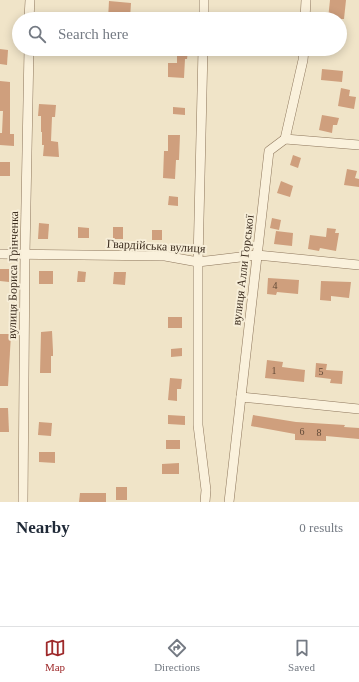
<!DOCTYPE html>
<html lang="en">
<head>
<meta charset="utf-8">
<style>
  :root { --surface:#fff; --page:#f2f2f3; --text:#1f2937; --muted:#747a83; --line:#e0e1e3; --accent:#9e2a2b }
  body { margin:0; font-family:Georgia,serif; background:var(--page); color:var(--text) }
  .list { margin:0; padding:0; list-style:none }
  h2 { display:flex; justify-content:space-between; align-items:center; height:52px; margin:0; padding:0 16px; font-size:17px }
  h2 small { font-size:13px; font-weight:400; color:var(--muted) }
  .icon { flex:none; width:22px; height:22px; fill:none; stroke:currentColor; stroke-width:2; stroke-linecap:round; stroke-linejoin:round }
  .map { position:relative; flex:none; width:359px; height:502px; overflow:hidden }
  .search { position:absolute; background:var(--surface); box-shadow:0 2px 10px #0003; left:12px; right:12px; top:12px; height:44px; display:flex; align-items:center; gap:10px; box-sizing:border-box; padding:0 14px; border-radius:22px; color:var(--muted); font-size:15px }
  .sheet { height:124px; background:var(--surface) }
  nav { display:flex; justify-content:space-around; align-items:center; box-sizing:border-box; height:56px; border-top:1px solid var(--line); background:var(--surface); font-size:11px; color:var(--muted) }
  nav a { display:grid; justify-items:center; gap:2px }
  nav .on { color:var(--accent) }
  .map>svg:first-child { display:block }
</style>
</head>
<body>
<div class="map">
<svg width="359" height="502" viewBox="0 0 359 502">
  <rect width="100%" height="100%" fill="#f0e4c8"/>
  <g fill="#cf9f7d">
    <path d="M330,0H346L344,19H328Z"/>
    <path d="M109,1L131,3L130,19H108Z"/>
    <path d="M0,49L8,50L7,65L0,64Z"/>
    <path d="M177,51H188L187,59H185L184,78L168,77V63H177Z"/>
    <path d="M322,69L343,71L342,82L321,80Z"/>
    <path d="M0,81L10,82V134H14V146L0,145V133H2L3,111H0Z"/>
    <path d="M341,88L350,90L349,96L356,97L354,109L338,106Z"/>
    <path d="M39,104L56,105L55,117H52L51,141L58,142L59,157L43,156L44,145H42V132H41V116H38Z"/>
    <path d="M173,107L185,108V115L173,114Z"/>
    <path d="M322,115L339,118L337,125H333L332,133L319,130Z"/>
    <path d="M168,135H180L179,160H176L175,179L163,178L164,151H168Z"/>
    <path d="M293,155L301,158L298,168L290,165Z"/>
    <rect x="0" y="162" width="10" height="14"/>
    <path d="M347,169L357,171L355,178L359,179V187L344,185Z"/>
    <path d="M281,181L293,186L290,197L277,193Z"/>
    <path d="M169,196L178,197V206L168,205Z"/>
    <path d="M272,218L281,220L279,230L270,228Z"/>
    <path d="M39,223L49,224L48,239H38Z"/>
    <path d="M78,227L89,228V238H78Z"/>
    <rect x="113" y="227" width="10" height="12"/>
    <path d="M327,228L336,229L335,233H339L336,251L320,248L319,251L308,249L310,235L326,237Z"/>
    <rect x="152" y="230" width="10" height="10"/>
    <path d="M276,231L293,233L292,246L274,244Z"/>
    <path d="M0,269H9V282L0,281Z"/>
    <rect x="39" y="271" width="14" height="13"/>
    <path d="M78,271L86,272L85,282H77Z"/>
    <path d="M114,272H126L125,285L113,284Z"/>
    <path d="M268,278L299,280L298,294L277,292L276,295L267,294Z"/>
    <path d="M321,281L351,282L349,298L331,296V301L320,300Z"/>
    <rect x="168" y="317" width="14" height="11"/>
    <path d="M52,331L53,351V356H51V373H40L41,332Z"/>
    <path d="M0,334H11L8,386H0Z"/>
    <path d="M182,348V356L171,357V349Z"/>
    <path d="M267,360L283,362L282,367L305,370L304,382L265,378Z"/>
    <path d="M316,363L327,364L326,370L343,371L342,384L330,383L331,379L315,377Z"/>
    <path d="M170,378L182,379L181,389H177V401L168,400Z"/>
    <path d="M0,408H8L9,432H0Z"/>
    <path d="M168,415L185,416V425L168,424Z"/>
    <path d="M253,415L296,422L345,425L344,427L359,428V439L326,436V441L295,440V434L251,426Z"/>
    <path d="M39,422L52,423L51,436L38,435Z"/>
    <rect x="166" y="440" width="14" height="9"/>
    <path d="M39,452H55V463L39,462Z"/>
    <path d="M179,463V474H162V464Z"/>
    <rect x="116" y="487" width="11" height="13"/>
    <path d="M80,493H106V502H79Z"/>
  </g>
  <g fill="none" stroke-linecap="round" stroke-linejoin="round">
    <g stroke="#8d765c" stroke-width="10">
      <g id="street">
        <path d="M29,19L30,0"/>
        <path d="M204,19V0"/>
        <path d="M305,19L306,0"/>
        <path d="M203,49L198,262V425L206,490L205,502"/>
        <path d="M285,139L359,145"/>
        <path d="M0,254L165,256L198,262L257,255L359,265"/>
        <path d="M241,397L359,409"/>
        <path d="M23,502L25,254L29,49"/>
        <path d="M229,502L269,151L285,139L303,60L304,49"/>
      </g>
    </g>
    <use href="#street" stroke="#faf1dc" stroke-width="9"/>
  </g>
  <g text-anchor="middle" dominant-baseline="central" stroke-width="4" stroke-linejoin="round" paint-order="stroke">
    <g font-size="10" fill="#624a37">
      <text x="275" y="285">4</text>
      <text x="274" y="370">1</text>
      <text x="321" y="371">5</text>
      <text x="302" y="431">6</text>
      <text x="319" y="432">8</text>
    </g>
    <g font-size="12" fill="#3d2e20" stroke="#f7eed8">
      <text transform="translate(156 246) rotate(3)">Гвардійська вулиця</text>
      <text transform="translate(243 270) rotate(-83)">вулиця Алли Горської</text>
      <text transform="translate(13 275) rotate(-89)">вулиця Бориса Грінченка</text>
    </g>
  </g>
</svg>
<div class="search"><svg class="icon" aria-label="search" viewBox="0 0 24 24"><circle cx="10" cy="10" r="6"/><path d="M15 15l6 6"/></svg>Search here</div>
</div>
<section class="sheet">
<h2>Nearby<small>0 results</small></h2>
<ul class="list">
</ul>
</section>
<nav>
<a class="on"><svg class="icon" aria-label="map" viewBox="0 0 24 24"><path d="M3 6l6-2 6 2 6-2v14l-6 2-6-2-6 2zM9 4v14M15 6v14"/></svg>Map</a>
<a><svg class="icon" aria-label="directions" viewBox="0 0 24 24"><path d="M12 3l9 9-9 9-9-9zM9 14v-3h6M13 9l2 2-2 2"/></svg>Directions</a>
<a><svg class="icon" aria-label="saved" viewBox="0 0 24 24"><path d="M7 4h10v16l-5-4-5 4z"/></svg>Saved</a>
</nav>
</body>
</html>
